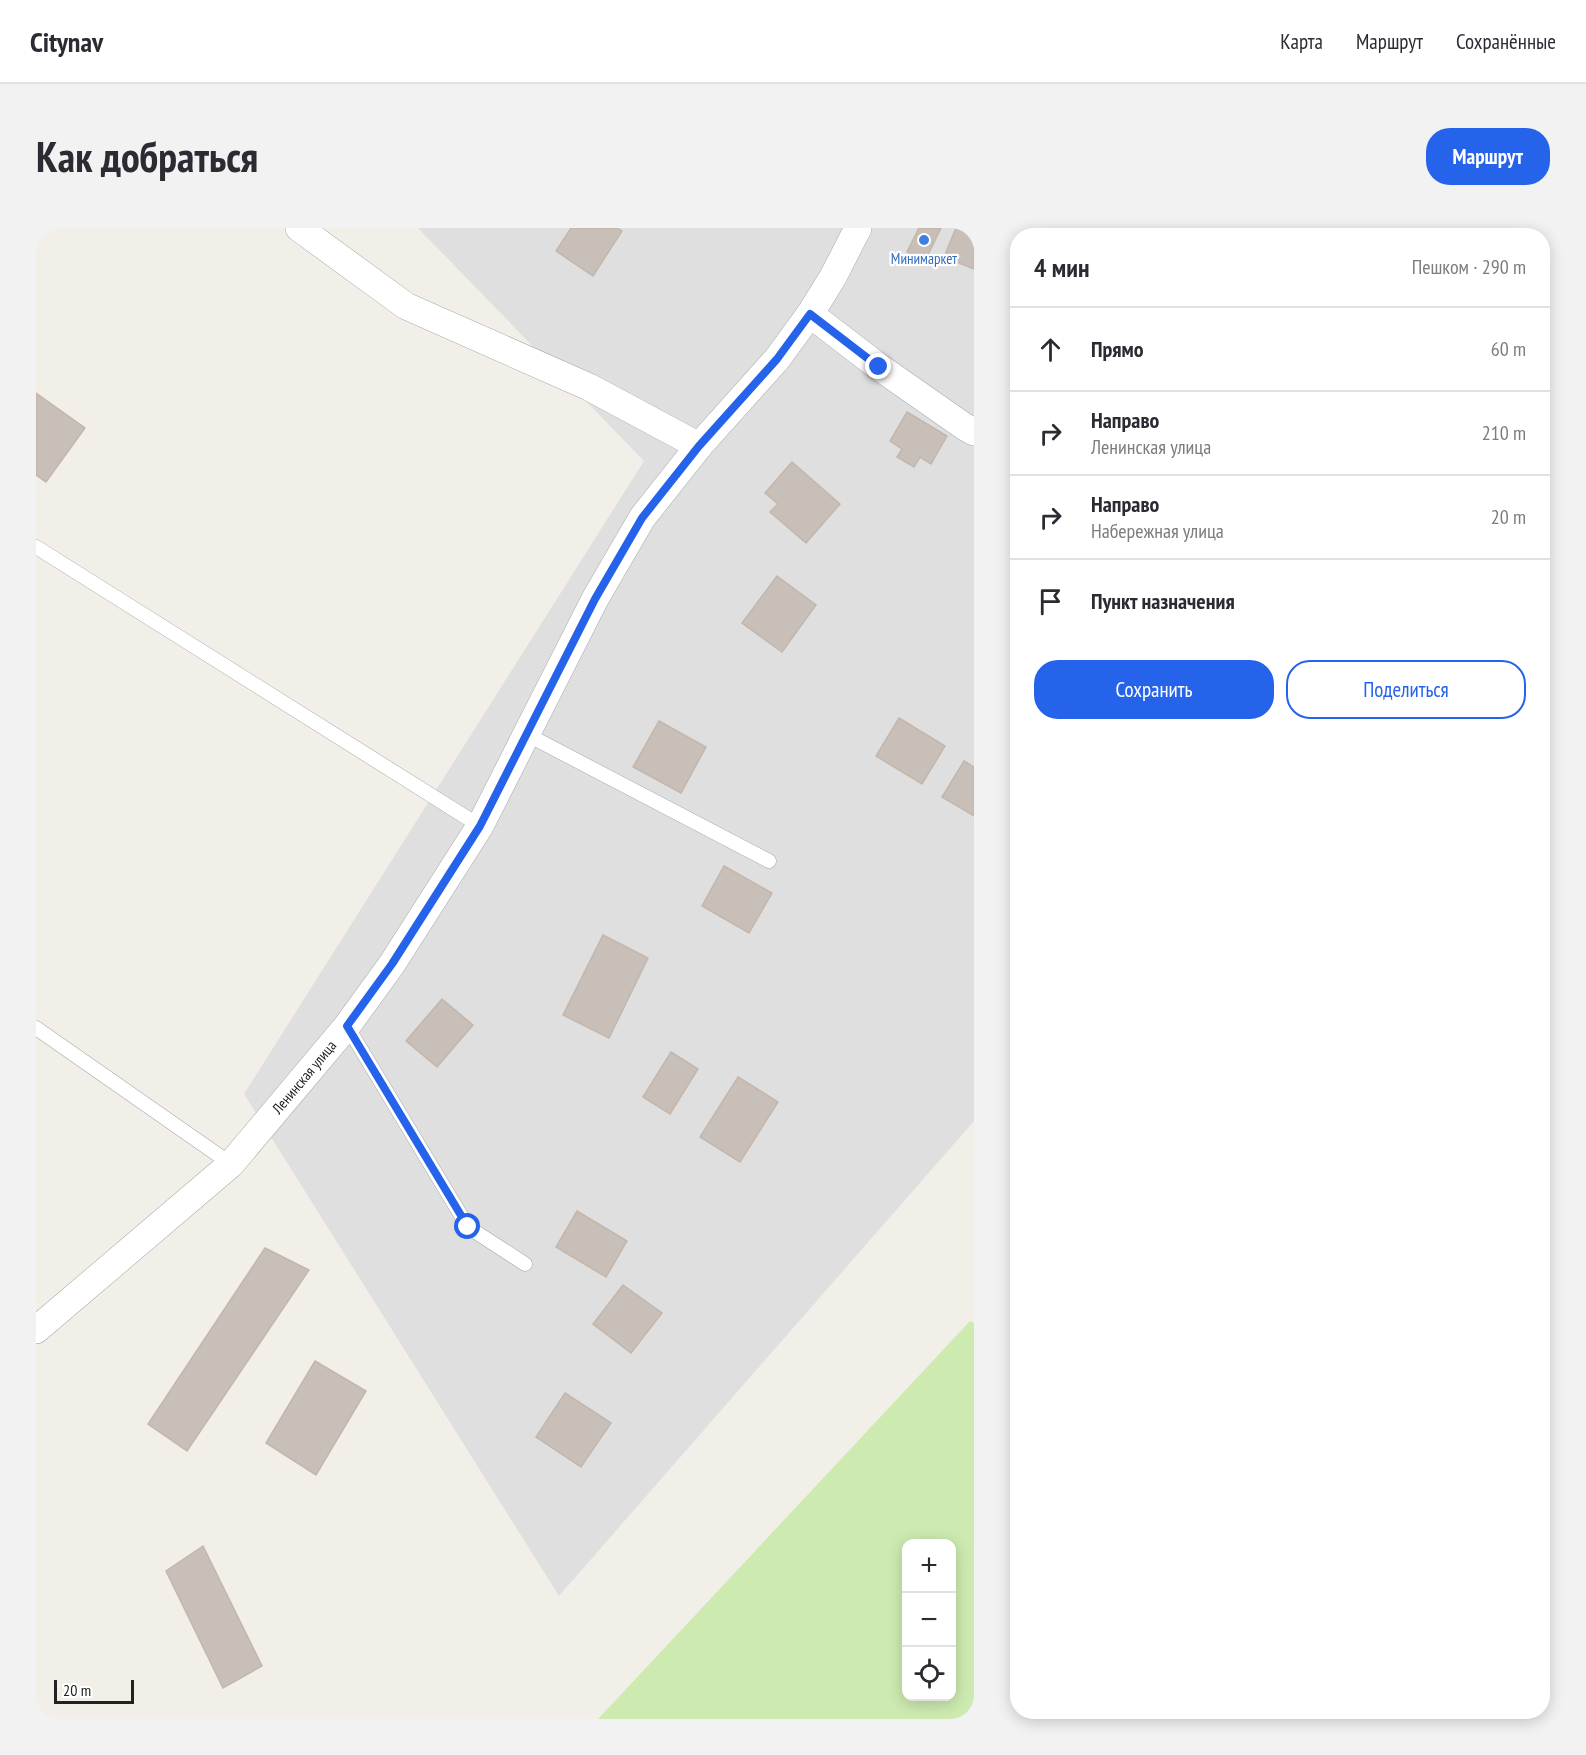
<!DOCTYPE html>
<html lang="ru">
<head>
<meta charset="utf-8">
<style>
  :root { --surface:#fff; --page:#f2f2f3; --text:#2b2b33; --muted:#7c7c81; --line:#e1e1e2; --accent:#2563eb }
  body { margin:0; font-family:"PT Sans Narrow",sans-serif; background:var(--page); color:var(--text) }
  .controls { position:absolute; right:18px; bottom:18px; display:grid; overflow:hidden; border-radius:12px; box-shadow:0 3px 15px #0003 }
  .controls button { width:54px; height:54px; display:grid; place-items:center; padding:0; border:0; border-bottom:2px solid var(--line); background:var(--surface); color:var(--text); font:30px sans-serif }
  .scale { position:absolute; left:18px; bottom:15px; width:80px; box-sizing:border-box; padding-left:6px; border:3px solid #222; border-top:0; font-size:16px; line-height:21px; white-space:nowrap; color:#222; -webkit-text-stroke:4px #fff; paint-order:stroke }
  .stop { position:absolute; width:18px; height:18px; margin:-14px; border:4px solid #2563eb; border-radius:50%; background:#fff }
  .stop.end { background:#2563eb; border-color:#fff; box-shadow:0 2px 6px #0008 }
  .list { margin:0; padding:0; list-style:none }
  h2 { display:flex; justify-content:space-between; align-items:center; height:78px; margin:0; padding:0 24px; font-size:26px }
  h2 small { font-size:20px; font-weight:400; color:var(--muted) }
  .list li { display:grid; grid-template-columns:39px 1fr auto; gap:18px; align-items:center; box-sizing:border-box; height:84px; padding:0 24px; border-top:2px solid var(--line) }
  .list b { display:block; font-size:22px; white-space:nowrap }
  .list p { margin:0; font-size:20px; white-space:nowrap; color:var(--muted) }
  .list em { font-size:20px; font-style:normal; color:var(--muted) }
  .actions { display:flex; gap:12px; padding:18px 24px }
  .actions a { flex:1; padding:14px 0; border:2px solid var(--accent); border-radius:24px; text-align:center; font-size:21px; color:var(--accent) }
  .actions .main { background:var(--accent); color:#fff }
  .icon { flex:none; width:33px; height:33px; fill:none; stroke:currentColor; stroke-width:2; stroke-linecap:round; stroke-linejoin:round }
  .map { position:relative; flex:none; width:938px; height:1491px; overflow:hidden; border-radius:24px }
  header { display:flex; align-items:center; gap:36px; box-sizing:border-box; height:84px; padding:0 30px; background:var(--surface); border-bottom:2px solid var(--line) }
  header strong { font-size:28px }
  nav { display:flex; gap:33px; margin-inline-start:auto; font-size:21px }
  .intro { display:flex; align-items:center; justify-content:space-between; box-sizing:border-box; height:144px; padding:0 36px }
  h1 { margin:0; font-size:42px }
  .button { padding:15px 27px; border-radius:24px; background:var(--accent); color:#fff; font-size:21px; font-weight:700 }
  main { display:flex; gap:36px; padding:0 36px }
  aside { flex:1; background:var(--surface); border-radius:24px; box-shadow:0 3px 15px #0003 }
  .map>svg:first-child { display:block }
</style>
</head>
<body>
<header>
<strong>Citynav</strong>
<nav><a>Карта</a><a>Маршрут</a><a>Сохранённые</a></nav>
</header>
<div class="intro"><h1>Как добраться</h1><a class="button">Маршрут</a></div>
<main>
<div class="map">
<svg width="938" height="1491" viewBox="0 0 938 1491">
  <rect width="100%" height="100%" fill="#f2efe9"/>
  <path fill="#e0dfdf" d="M382,0H938V893L523,1368L208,866L608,233Z"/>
  <path fill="#cdebb0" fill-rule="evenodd" d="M934,1093L938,1095V1491H562ZM870,1316H915V1468H870Z"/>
  <g fill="#c7bfb8" stroke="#c4b6ab" stroke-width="1.5">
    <path d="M535,0H581L586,3L557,48L520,23Z"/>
    <path d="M883,0H905L889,33L871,24Z"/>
    <path d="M920,0H938V41L908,29Z"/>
    <path d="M0,165L49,200L10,254L0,247Z"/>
    <path d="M871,184L911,208L895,236L884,229L878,239L861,229L866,221L854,213Z"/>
    <path d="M756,234L804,276L770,315L734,284L742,276L729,265Z"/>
    <path d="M741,348L780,377L746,424L706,395Z"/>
    <path d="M863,490L909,518L886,556L840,528Z"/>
    <path d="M623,493L670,519L645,565L597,539Z"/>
    <path d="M928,533L938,539V588L906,569Z"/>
    <path d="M688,638L736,665L713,705L666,678Z"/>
    <path d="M567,707L612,730L573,810L527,787Z"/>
    <path d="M406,771L437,797L401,839L370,813Z"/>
    <path d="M635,824L662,841L634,886L607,869Z"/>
    <path d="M702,849L742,874L704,934L664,909Z"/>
    <path d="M541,983L591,1013L570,1049L520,1019Z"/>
    <path d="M229,1020L273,1042L151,1223L112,1196Z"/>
    <path d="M587,1057L626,1085L595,1125L557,1096Z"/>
    <path d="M279,1133L330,1163L280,1247L230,1215Z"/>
    <path d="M529,1165L575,1195L545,1239L500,1209Z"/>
    <path d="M167,1318L226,1438L187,1460L130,1343Z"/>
  </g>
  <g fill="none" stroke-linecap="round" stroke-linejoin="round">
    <g stroke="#a9a9a9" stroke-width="15">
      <g id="service">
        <path d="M0,319L444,598"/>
        <path d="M490,506L733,633"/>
        <path d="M311,798L432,999L489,1036"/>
        <path d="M0,800L195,936"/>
      </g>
    </g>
    <g stroke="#a9a9a9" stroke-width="28">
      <g id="minor">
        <path d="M263,0L370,78L553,159L663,218"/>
        <path d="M774,86L843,139L929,199L938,204"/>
        <path d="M0,1102L195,936L311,798L356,736L444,598L559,371L606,290L663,218L741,131L774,86L797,49L822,0"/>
      </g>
    </g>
    <use href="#service" stroke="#fff" stroke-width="14"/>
    <use href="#minor" stroke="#fff" stroke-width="27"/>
  </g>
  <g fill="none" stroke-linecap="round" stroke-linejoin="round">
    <path stroke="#2563eb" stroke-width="8" d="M432,999L311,798L356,736L444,598L559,371L606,290L663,218L741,131L774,86L843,139"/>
  </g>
  <circle fill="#3f7fe0" stroke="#fff" stroke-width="2" cx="888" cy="12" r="6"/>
  <g text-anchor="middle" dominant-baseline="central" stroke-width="4.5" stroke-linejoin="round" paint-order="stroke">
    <g font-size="15" fill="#366cbe" stroke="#fff">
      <text x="888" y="30">Минимаркет</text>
    </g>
    <g font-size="15" fill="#222" stroke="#fff">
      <text transform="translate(268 849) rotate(-50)">Ленинская улица</text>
    </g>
  </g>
</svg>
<div class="controls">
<button>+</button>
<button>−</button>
<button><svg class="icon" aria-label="locate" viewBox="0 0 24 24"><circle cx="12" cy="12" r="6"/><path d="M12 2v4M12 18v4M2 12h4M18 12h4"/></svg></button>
</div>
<div class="scale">20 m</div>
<div class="stop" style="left:432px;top:999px"></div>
<div class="stop end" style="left:843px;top:139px"></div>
</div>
<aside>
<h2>4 мин<small>Пешком · 290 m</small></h2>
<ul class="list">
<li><svg class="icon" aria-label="ahead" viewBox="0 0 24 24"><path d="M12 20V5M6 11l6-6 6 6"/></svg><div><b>Прямо</b></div><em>60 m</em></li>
<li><svg class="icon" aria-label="right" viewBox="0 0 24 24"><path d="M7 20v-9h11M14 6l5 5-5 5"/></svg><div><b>Направо</b><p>Ленинская улица</p></div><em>210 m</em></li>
<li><svg class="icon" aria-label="right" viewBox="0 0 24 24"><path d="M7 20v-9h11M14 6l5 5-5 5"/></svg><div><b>Направо</b><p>Набережная улица</p></div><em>20 m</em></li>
<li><svg class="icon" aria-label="arrive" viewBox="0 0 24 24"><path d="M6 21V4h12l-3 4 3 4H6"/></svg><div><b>Пункт назначения</b></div></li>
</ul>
<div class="actions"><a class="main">Сохранить</a><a>Поделиться</a></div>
</aside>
</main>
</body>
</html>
